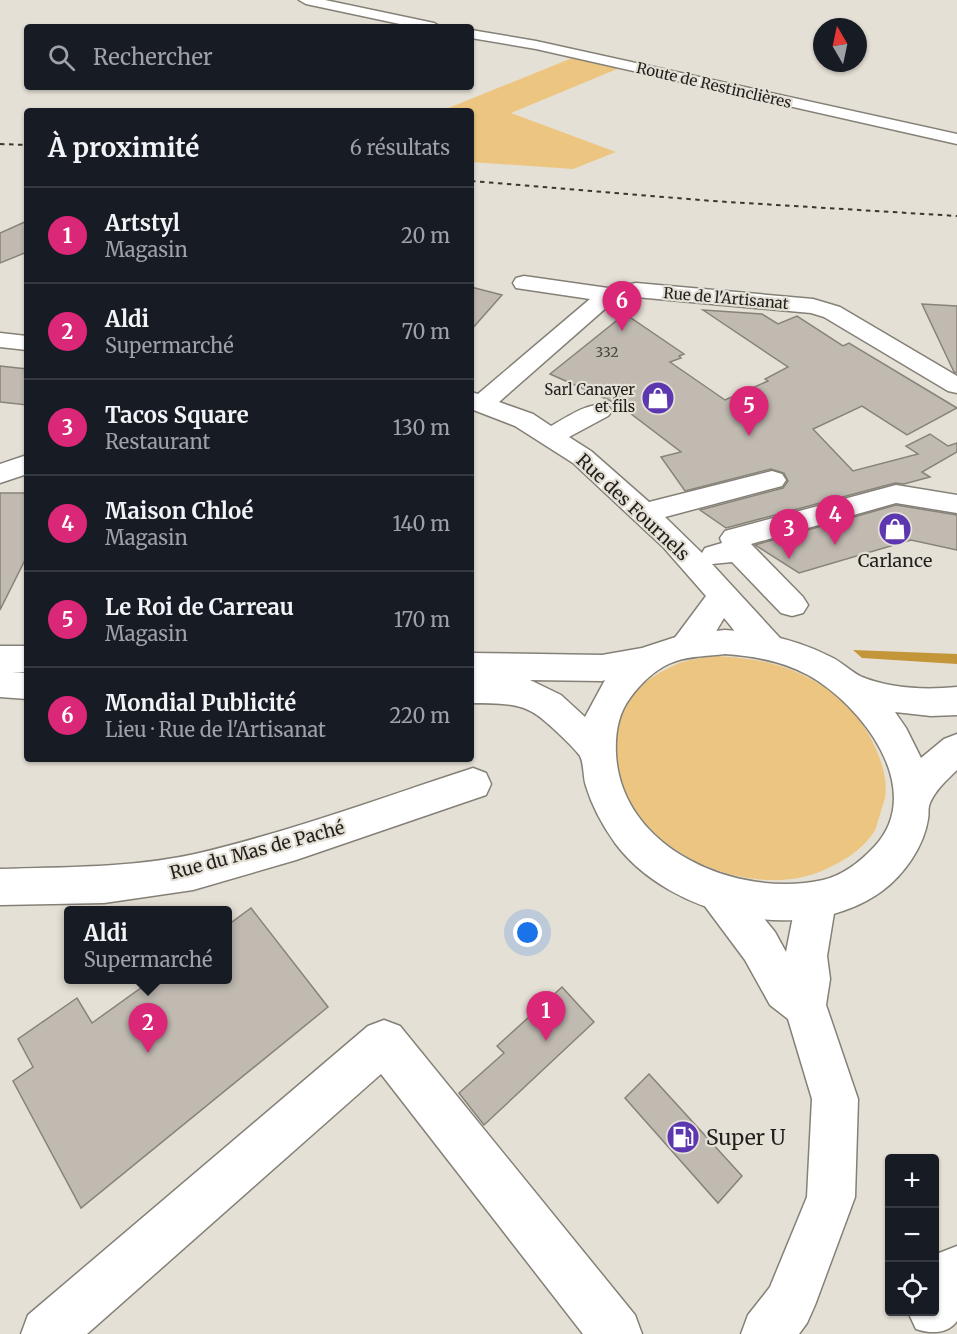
<!DOCTYPE html>
<html lang="fr">
<head>
<meta charset="utf-8">
<style>
  :root { --surface:#171b24; --page:#20242c; --text:#f1f3f6; --muted:#9ea1a6; --line:#363941; --accent:#db2777 }
  body { margin:0; font-family:Merriweather,serif; background:var(--page); color:var(--text) }
  .controls { position:absolute; right:18px; bottom:18px; display:grid; overflow:hidden; border-radius:6px; box-shadow:0 2px 4px #0004 }
  .controls button { width:54px; height:54px; display:grid; place-items:center; padding:0; border:0; border-bottom:2px solid var(--line); background:var(--surface); color:var(--text); font:30px sans-serif }
  .compass { position:absolute; left:813px; top:18px; width:54px; height:54px; border-radius:50%; background:var(--surface); box-shadow:0 2px 4px #0004; rotate:351deg }
  .you { position:absolute; left:528px; top:933px; width:21px; height:21px; margin:-15px; border:4px solid #fff; border-radius:50%; background:#1a73e8; box-shadow:0 0 0 9px #1a73e833 }
  .badge { display:grid; place-items:center; width:39px; height:39px; border-radius:50%; background:var(--accent); color:#fff; font-size:20px; font-weight:700 }
  .pin { position:absolute; translate:-50% -50px; filter:drop-shadow(0 2px 3px #0008) }
  .pin::after { content:''; position:absolute; top:32px; width:21px; height:18px; background:inherit; clip-path:polygon(0 0,100% 0,50% 100%) }
  .popup { position:absolute; left:64px; top:906px; width:168px; height:78px; box-sizing:border-box; display:grid; place-content:center; border-radius:6px; background:var(--surface); filter:drop-shadow(0 2px 4px #0005); font-size:20px; white-space:nowrap; color:var(--muted) }
  .popup b { font-size:22px; color:var(--text) }
  .popup::after { content:''; position:absolute; left:50%; top:100%; margin-left:-12px; border:12px solid transparent; border-top-color:var(--surface) }
  .list { margin:0; padding:0; list-style:none }
  h2 { display:flex; justify-content:space-between; align-items:center; height:78px; margin:0; padding:0 24px; font-size:26px }
  h2 small { font-size:20px; font-weight:400; color:var(--muted) }
  .list li { display:grid; grid-template-columns:39px 1fr auto; gap:18px; align-items:center; box-sizing:border-box; height:96px; padding:0 24px; border-top:2px solid var(--line) }
  .list b { display:block; font-size:22px; white-space:nowrap }
  .list p { margin:0; font-size:20px; white-space:nowrap; color:var(--muted) }
  .list em { font-size:20px; font-style:normal; color:var(--muted) }
  .icon { flex:none; width:33px; height:33px; fill:none; stroke:currentColor; stroke-width:2; stroke-linecap:round; stroke-linejoin:round }
  .map { position:relative; flex:none; width:957px; height:1334px; overflow:hidden }
  .search { position:absolute; background:var(--surface); box-shadow:0 2px 4px #0004; left:24px; top:24px; width:450px; height:66px; display:flex; align-items:center; gap:15px; box-sizing:border-box; padding:0 21px; border-radius:6px; color:var(--muted); font-size:22px }
  .panel { position:absolute; background:var(--surface); box-shadow:0 2px 4px #0004; left:24px; top:108px; width:450px; height:654px; border-radius:6px }
  .map>svg:first-child { display:block }
</style>
</head>
<body>
<div class="map">
<svg width="957" height="1334" viewBox="0 0 957 1334">
  <rect width="100%" height="100%" fill="#e5e0d6"/>
  <g fill="#ecc681">
    <path d="M577,56L622,67L511,113L616,152L573,169L471,162V111H441Z"/>
    <path d="M717,656C764,659 792,665 832,692C860,711 891,763 885,798C884,803 881,809 880,815C878,820 877,827 874,832C861,851 844,861 824,870C776,892 711,876 669,845C628,815 599,755 625,706C635,686 657,673 677,664C689,659 704,658 717,656Z"/>
  </g>
  <path fill="#c39639" d="M853,650L957,654V664L862,658Z"/>
  <g fill="#c0bab1" stroke="#88837a" stroke-width="1.5">
    <path d="M27,221V252L0,263V233Z"/>
    <path d="M471,287L502,295L471,330Z"/>
    <path d="M922,304L957,306V373L954,372Z"/>
    <path d="M703,310L762,314L778,324L797,316L843,346L849,343L957,408L907,435L862,406L813,429L853,471L918,454L906,446L930,434L948,446L957,443V452L922,472L930,477L904,484L895,483L726,528L700,510L783,488L788,481L784,473L771,469L685,491L661,457L681,452L626,410L629,409L550,374L625,314L684,354L679,356L681,358L670,362L725,400L768,381L765,379L788,367Z"/>
    <path d="M0,366L27,369V405L0,402Z"/>
    <path d="M0,493H27V556L0,610Z"/>
    <path d="M896,505L957,515V550L911,540L799,573L755,545Z"/>
    <path d="M251,908L328,1007L81,1208L13,1081L33,1067L18,1039L77,998L92,1023L152,980H228V925Z"/>
    <path d="M562,987L594,1022L484,1125L459,1093L504,1053L497,1046Z"/>
    <path d="M649,1074L742,1176L718,1203L625,1098Z"/>
  </g>
  <g fill="none" stroke-linecap="round" stroke-linejoin="round">
    <g stroke="#858077" stroke-width="3">
      <g id="minor">
        <path d="M299,0H325L434,23L441,27H414L306,4Z"/>
        <path d="M471,30L536,41L957,134V144L536,49L471,38Z"/>
        <path d="M524,276L608,288L636,283L813,299L840,307L957,376V393L948,391L824,317L811,313L636,297L622,298L607,307L499,402L533,414L551,426C568,417 588,401 608,406L612,411L608,416L569,437L591,451L649,502L772,471L782,474L786,480L782,486L665,517L702,553L705,548L722,543L720,538L725,531L896,485L957,495V513L896,503L751,544L803,597L808,605L803,613L792,616L781,613L732,562L712,564L780,638L785,647L780,656C754,664 740,636 724,618C712,638 700,664 673,656L668,647L706,596L664,548L573,463L515,426L471,409V392L478,394L590,299L516,288L513,283L516,278Z"/>
        <path d="M0,333L27,336V350L0,347Z"/>
        <path d="M27,455V474L0,483V464Z"/>
        <path d="M473,768L486,773L491,784L486,795L296,860L193,890L104,903L0,905V869C65,867 131,868 195,854C289,832 381,798 473,768Z"/>
        <path d="M718,874L732,879L775,932L786,952L796,901L802,888L816,882L830,888L836,901L827,956L830,979L826,1005L858,1099L855,1197L815,1305L807,1323L799,1334H741L748,1315L770,1287L807,1197L812,1099L788,1019L770,1005L745,960L704,905L698,892L704,879Z"/>
        <path d="M384,1020L400,1026L635,1315L642,1334H583L381,1074L87,1334H21L28,1315L368,1026Z"/>
        <path d="M957,1246V1321C948,1334 931,1334 916,1329L908,1312H934V1261L939,1253Z"/>
      </g>
    </g>
    <g stroke="#858077" stroke-width="3">
      <g id="major">
        <path d="M725,630C762,632 798,640 831,657C842,662 851,672 862,677C892,689 926,690 957,687V715L931,716L895,712L906,728L921,758L944,739L957,734V770C947,780 933,792 929,806C928,810 929,815 928,819C924,846 904,875 882,891C805,947 671,918 615,843C603,826 592,806 586,786C583,778 584,763 580,756C574,747 546,721 537,715C518,701 493,704 471,703V653L602,655L642,648L685,634ZM725,654C754,656 782,661 808,675C861,704 927,789 875,846C861,861 844,875 823,880C739,899 621,850 616,754C615,734 618,714 630,698C641,683 657,667 676,661C691,656 709,656 725,654ZM530,680L602,681L605,680L585,717L561,695Z"/>
        <path d="M0,646H27V672H12L27,673V699L0,697Z"/>
      </g>
    </g>
    <use href="#minor" fill="#fff" fill-rule="evenodd"/>
    <use href="#major" fill="#fff" fill-rule="evenodd"/>
    <g stroke="#3a3733" stroke-width="2" stroke-dasharray="4.5 4.5" stroke-linecap="butt">
      <path d="M0,144L27,145"/>
      <path d="M471,181L712,201L957,216"/>
    </g>
  </g>
  <defs>
    <g id="shop-disc" transform="scale(1.725)"><circle r="9.5" fill="#5d37af" stroke="#e5e0d6"/><path d="M-5-2.5h2.3a2.7 3.5 0 0 1 5.4 0H5L5.5 6h-11ZM-1.5-2.5h3a1.5 2.3 0 0 0-3 0Z" fill="#fff"/></g>
    <g id="fuel-disc" transform="scale(1.725)"><circle r="9.5" fill="#5d37af" stroke="#e5e0d6"/><path d="M-5.5-6h7V0h2V4h1.3V-2.5L3-4.5l.8-.8L6-3V5H2.5V1h-1V6h-7ZM-4.2-4.7v3.2H.2V-4.7Z" fill="#fff"/></g>
  </defs>
  <g fill-rule="evenodd">
    <use href="#shop-disc" x="658" y="398"/>
    <use href="#shop-disc" x="895" y="529"/>
    <use href="#fuel-disc" x="683" y="1137"/>
  </g>
  <g text-anchor="middle" dominant-baseline="central" stroke-width="4.5" stroke-linejoin="round" paint-order="stroke">
    <g font-size="14" fill="#494641">
      <text x="607" y="352">332</text>
    </g>
    <g font-size="15" fill="#211f1c" stroke="#e5e0d6">
      <text transform="translate(714 85) rotate(13)">Route de Restinclières</text>
      <text transform="translate(726 298) rotate(5)">Rue de l'Artisanat</text>
    </g>
    <g font-size="15" fill="#211f1c" stroke="#e5e0d6" text-anchor="end">
      <text x="635" y="389">Sarl Canayer<tspan x="635" dy="17">et fils</tspan></text>
    </g>
    <g font-size="18" fill="#211f1c" stroke="#e5e0d6">
      <text transform="translate(633 507) rotate(43)">Rue des Fournels</text>
      <text transform="translate(257 850) rotate(-15)">Rue du Mas de Paché</text>
    </g>
    <g font-size="18" fill="#211f1c" stroke="#e5e0d6">
      <text x="895" y="560">Carlance</text>
    </g>
    <g font-size="21" fill="#211f1c" stroke="#e5e0d6" text-anchor="start">
      <text x="706" y="1137">Super U</text>
    </g>
  </g>
</svg>
<div class="controls">
<button>+</button>
<button>−</button>
<button><svg class="icon" aria-label="locate" viewBox="0 0 24 24"><circle cx="12" cy="12" r="6"/><path d="M12 2v4M12 18v4M2 12h4M18 12h4"/></svg></button>
</div>
<svg class="compass" viewBox="-18 -18 36 36"><path d="M0-13l5 13h-10z" fill="#e53935"/><path d="M0 13l5-13h-10z" fill="#9ea1a6"/></svg>
<div class="you"></div>
<div class="pin badge" style="left:546px;top:1041px">1</div>
<div class="pin badge" style="left:148px;top:1053px">2</div>
<div class="popup"><b>Aldi</b>Supermarché</div>
<div class="pin badge" style="left:789px;top:559px">3</div>
<div class="pin badge" style="left:835px;top:545px">4</div>
<div class="pin badge" style="left:749px;top:436px">5</div>
<div class="pin badge" style="left:622px;top:331px">6</div>
<div class="search"><svg class="icon" aria-label="search" viewBox="0 0 24 24"><circle cx="10" cy="10" r="6"/><path d="M15 15l6 6"/></svg>Rechercher</div>
<section class="panel">
<h2>À proximité<small>6 résultats</small></h2>
<ul class="list">
<li><span class="badge">1</span><div><b>Artstyl</b><p>Magasin</p></div><em>20 m</em></li>
<li><span class="badge">2</span><div><b>Aldi</b><p>Supermarché</p></div><em>70 m</em></li>
<li><span class="badge">3</span><div><b>Tacos Square</b><p>Restaurant</p></div><em>130 m</em></li>
<li><span class="badge">4</span><div><b>Maison Chloé</b><p>Magasin</p></div><em>140 m</em></li>
<li><span class="badge">5</span><div><b>Le Roi de Carreau</b><p>Magasin</p></div><em>170 m</em></li>
<li><span class="badge">6</span><div><b>Mondial Publicité</b><p>Lieu · Rue de l'Artisanat</p></div><em>220 m</em></li>
</ul>
</section>
</div>
</body>
</html>
